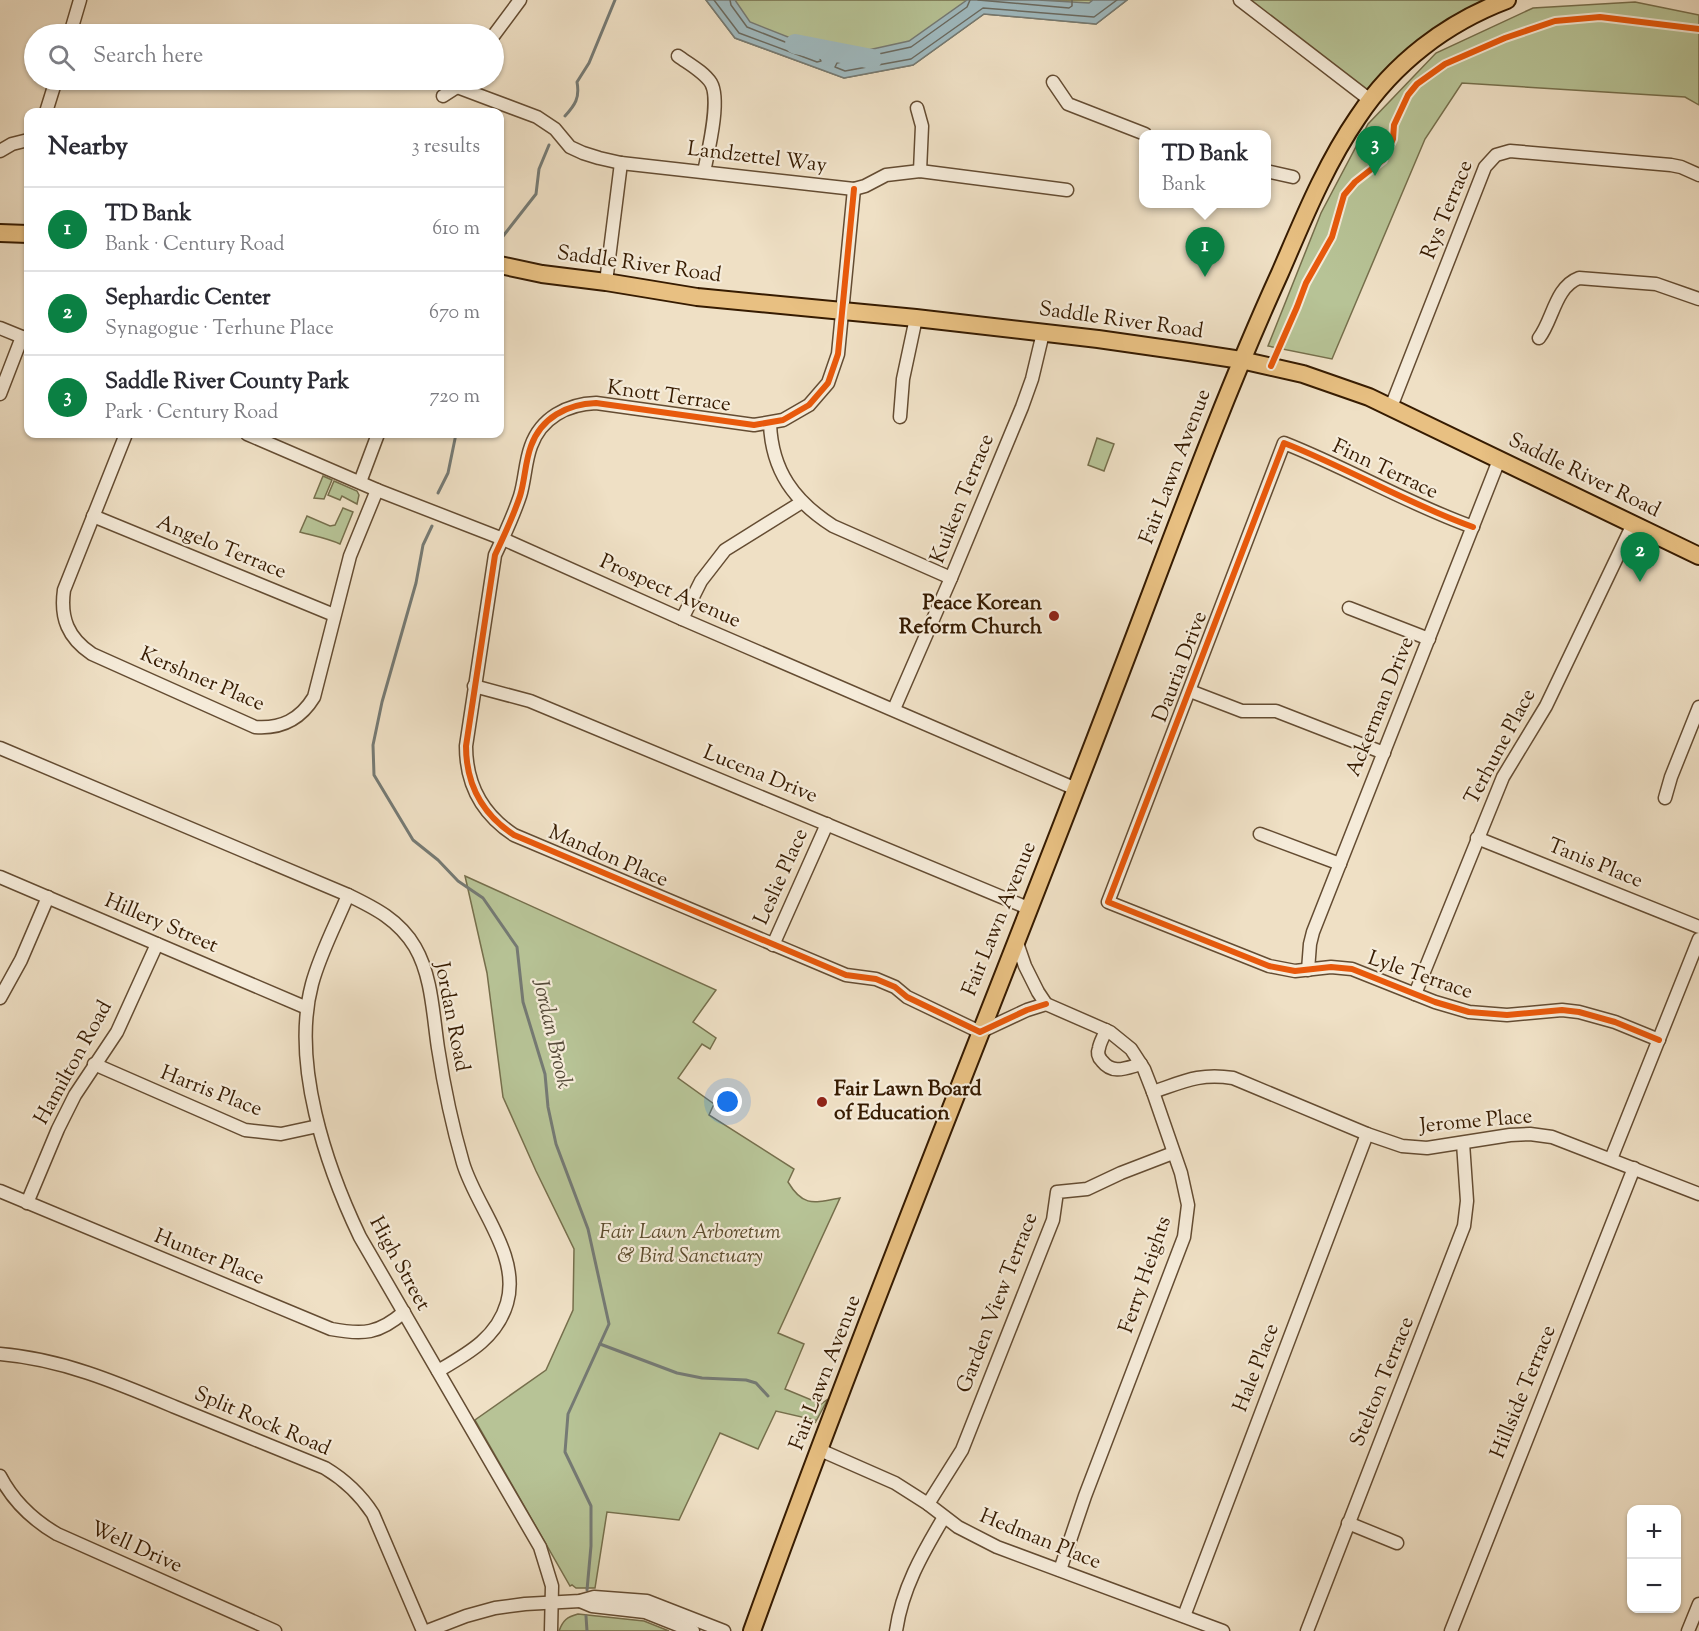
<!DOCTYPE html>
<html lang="en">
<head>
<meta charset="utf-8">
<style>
  :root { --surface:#fff; --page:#f7f7f7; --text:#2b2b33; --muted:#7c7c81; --line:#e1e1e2; --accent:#0b8043 }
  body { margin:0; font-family:"Sorts Mill Goudy",serif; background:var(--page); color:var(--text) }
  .controls { position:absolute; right:18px; bottom:18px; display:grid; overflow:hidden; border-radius:12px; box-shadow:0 2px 4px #0004 }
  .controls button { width:54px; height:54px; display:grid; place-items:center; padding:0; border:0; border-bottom:2px solid var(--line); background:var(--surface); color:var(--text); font:30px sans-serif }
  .you { position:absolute; left:728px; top:1102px; width:21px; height:21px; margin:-15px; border:4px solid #fff; border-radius:50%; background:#1a73e8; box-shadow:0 0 0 9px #1a73e833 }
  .badge { display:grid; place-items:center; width:39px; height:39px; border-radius:50%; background:var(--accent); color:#fff; font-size:20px; font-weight:700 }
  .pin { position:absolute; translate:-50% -50px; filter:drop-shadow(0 2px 3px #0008) }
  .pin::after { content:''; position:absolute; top:32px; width:21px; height:18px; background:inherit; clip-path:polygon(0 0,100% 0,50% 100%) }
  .popup { position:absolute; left:1139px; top:130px; width:132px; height:78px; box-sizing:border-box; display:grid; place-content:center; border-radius:12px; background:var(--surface); filter:drop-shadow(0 2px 4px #0005); font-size:20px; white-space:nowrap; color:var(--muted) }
  .popup b { font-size:22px; color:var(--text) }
  .popup::after { content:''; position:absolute; left:50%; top:100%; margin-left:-12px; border:12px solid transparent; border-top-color:var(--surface) }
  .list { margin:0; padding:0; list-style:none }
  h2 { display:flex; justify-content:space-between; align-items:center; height:78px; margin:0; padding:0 24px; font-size:26px }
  h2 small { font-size:20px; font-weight:400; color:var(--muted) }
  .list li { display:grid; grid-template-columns:39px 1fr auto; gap:18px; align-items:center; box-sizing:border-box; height:84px; padding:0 24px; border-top:2px solid var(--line) }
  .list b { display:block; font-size:22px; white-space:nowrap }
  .list p { margin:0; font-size:20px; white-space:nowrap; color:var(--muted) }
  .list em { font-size:20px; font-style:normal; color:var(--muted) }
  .icon { flex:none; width:33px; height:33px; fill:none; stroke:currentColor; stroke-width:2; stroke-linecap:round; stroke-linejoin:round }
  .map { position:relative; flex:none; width:1699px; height:1631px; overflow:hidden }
  .search { position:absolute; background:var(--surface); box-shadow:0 2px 4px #0004; left:24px; top:24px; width:480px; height:66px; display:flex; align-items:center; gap:15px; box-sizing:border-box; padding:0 21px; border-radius:33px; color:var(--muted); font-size:22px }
  .panel { position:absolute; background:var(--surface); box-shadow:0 2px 4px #0004; left:24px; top:108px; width:480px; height:330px; border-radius:12px }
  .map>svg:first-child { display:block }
</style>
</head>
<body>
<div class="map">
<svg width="1699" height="1631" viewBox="0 0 1699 1631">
  <rect width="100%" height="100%" fill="#efe0c5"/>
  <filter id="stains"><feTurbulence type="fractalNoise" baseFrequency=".00333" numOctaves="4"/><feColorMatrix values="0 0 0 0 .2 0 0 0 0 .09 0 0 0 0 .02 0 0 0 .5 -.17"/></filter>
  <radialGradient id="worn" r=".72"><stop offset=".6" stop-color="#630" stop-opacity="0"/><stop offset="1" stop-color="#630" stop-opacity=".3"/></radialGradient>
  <g fill="#b7c396" stroke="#766f4c" stroke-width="1.5">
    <path d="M706,0H1127L1096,24L984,14L913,65L844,78L735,38Z"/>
    <path d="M1241,0H1507L1476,13L1370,100Z"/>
    <path d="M1635,2L1699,15V105L1685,97L1462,83L1425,139L1332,359L1268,346L1321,213L1368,124L1436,53L1533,8Z"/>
    <path d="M1097,438L1114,444L1104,471L1088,465Z"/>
    <path d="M323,476L332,480L324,499L314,498Z"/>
    <path d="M334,481L357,491L359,495L357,504L342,496L340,500L328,495Z"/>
    <path d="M343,508L353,512L340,544C327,538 314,536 300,532L307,516L330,526L335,525Z"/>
    <path d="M465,876L716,990L693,1022L716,1038L710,1049L702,1044L678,1078L714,1104L709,1115L794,1169L788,1182C803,1207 813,1203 840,1198L778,1333L804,1344L785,1389L821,1404L828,1399L815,1423V1420L776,1411L758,1449L720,1433L679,1520L607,1512L595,1588H576L572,1585L570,1586L475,1420L546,1370L573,1310L574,1249L536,1171L503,1097L487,973Z"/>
    <path d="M578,1614L644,1621L669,1631H559C563,1620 567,1617 578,1614Z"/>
  </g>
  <path fill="#9fbac0" stroke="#757a74" stroke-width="1.5" d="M706,0H735L750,22L821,50L832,58L909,41L967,0H1038L1089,3L1093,0H1127L1096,24L984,14L913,65L844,78L735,38Z"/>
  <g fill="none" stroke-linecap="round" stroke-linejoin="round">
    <g stroke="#6a6a60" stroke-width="1.5">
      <path d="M714,0L739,33L817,62L821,61L818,55L747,27L731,5L730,0"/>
      <path d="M970,0L967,7L911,47L837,63L835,67L845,71L911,59L983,8L1094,17L1117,0"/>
      <path d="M978,0L1069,8L1072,6V0"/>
    </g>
    <g stroke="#757a74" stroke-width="3">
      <path d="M565,116C575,105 580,98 577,82L589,63L615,0"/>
      <path d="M500,240L536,194L539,169L549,145"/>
      <path d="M438,493L448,473L456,434"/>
      <path d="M432,526L423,545L416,583L382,702L373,745L374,775L413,840L438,860L458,881L483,898L517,947L523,1002L545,1074L548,1107L556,1144L588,1229L609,1324L568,1414L565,1452L591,1506V1546L587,1590"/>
      <path d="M600,1344L677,1373L702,1378L746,1380L756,1383L768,1396"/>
      <path d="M586,1616L587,1631"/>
    </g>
    <path stroke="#9fbac0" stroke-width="20" d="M795,44L872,59"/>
    <g stroke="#644c32" stroke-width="15">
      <g id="minor">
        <path d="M1240,0L1370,100"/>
        <path d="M70,34L80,0"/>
        <path d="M494,35L520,0"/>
        <path d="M678,56C689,64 704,72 711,83C721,100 708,152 704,172"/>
        <path d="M1053,82L1068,104L1145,134"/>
        <path d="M457,87L537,117L555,129L570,147L583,153L599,158L621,163L854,189L865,186L886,175L920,171L1067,190"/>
        <path d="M443,96L457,87L460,82"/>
        <path d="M917,108L922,126L920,171"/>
        <path d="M46,112L56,80"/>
        <path d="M0,151L12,144L28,140"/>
        <path d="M1266,171L1293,177"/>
        <path d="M854,189L838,354L828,383L809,405L783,420L754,425L596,403C567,404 541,418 531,446C525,462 525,480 520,496C513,517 504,536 495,555L466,746C466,784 482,814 514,835L846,975L876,979L895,987L907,997L980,1032L1027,1010L1046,1004"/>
        <path d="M606,282L621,163"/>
        <path d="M0,328L27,339"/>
        <path d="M1539,338C1553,320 1555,287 1579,278L1656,284L1699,299"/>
        <path d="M0,394L22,337"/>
        <path d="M1391,407L1485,167L1496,155L1510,151L1671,165L1681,167L1699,175"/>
        <path d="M900,417L903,379L916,318"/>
        <path d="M770,424C772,471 794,501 833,526L951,578"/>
        <path d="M126,434L64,590C60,618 68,638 92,654L255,727C281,729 300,720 314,697L350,556L377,490"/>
        <path d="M247,434L377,490L503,539L682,619L1076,789"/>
        <path d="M360,482L378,434"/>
        <path d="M93,516L334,615"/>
        <path d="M1473,527C1408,504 1348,468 1284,443L1108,902L1269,966L1295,971L1331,967L1352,969L1435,1002L1469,1012L1507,1015L1562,1010L1579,1012L1615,1022L1659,1040"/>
        <path d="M1349,608L1429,639"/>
        <path d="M682,619L701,581L725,550L802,502"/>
        <path d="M474,686L530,701L1028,908"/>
        <path d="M1190,691L1242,711H1276L1384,753"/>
        <path d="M894,709L951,578L1022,407L1032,379L1043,333"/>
        <path d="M0,748L348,895C375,908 399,920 415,947C432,976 433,1015 438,1048C444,1087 452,1125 463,1163C476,1207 521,1255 507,1303C497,1338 467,1354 438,1371"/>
        <path d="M1665,798L1671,777L1699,707"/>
        <path d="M1260,834L1340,864"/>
        <path d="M1477,838L1699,927"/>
        <path d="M0,877L307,1008"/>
        <path d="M348,895C336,924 320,954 312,984C291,1063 326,1166 360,1237L540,1547L552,1586L551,1631"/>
        <path d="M1016,940L1025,966L1038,992L1046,1004L1110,1032L1131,1049L1144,1069L1153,1092L1181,1173L1188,1205L1184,1237L1085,1496L1060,1570"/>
        <path d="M773,945L827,824"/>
        <path d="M1308,970L1310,944L1313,932L1499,460"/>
        <path d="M1415,994L1503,777L1546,706L1633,524"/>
        <path d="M0,998L21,960L48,897"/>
        <path d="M1106,1030C1104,1036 1100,1042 1099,1048C1097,1053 1098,1057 1102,1061C1113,1075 1126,1068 1141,1064"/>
        <path d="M94,1064L245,1130L281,1134L318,1126"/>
        <path d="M1153,1092C1185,1081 1200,1073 1233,1078L1367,1134L1402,1146L1427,1148L1510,1135L1530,1134L1552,1137L1699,1194"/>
        <path d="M1611,1159L1699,939"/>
        <path d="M0,1191L331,1329C363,1335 379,1334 404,1312"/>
        <path d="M27,1203L58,1129L75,1095L117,1032L157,944"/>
        <path d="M0,1354C62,1359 118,1383 175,1407C225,1427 275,1448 325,1468C345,1480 360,1494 373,1514L423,1631"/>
        <path d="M820,1450L895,1483L928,1504L958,1527L997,1547L1223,1631"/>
        <path d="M0,1476C13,1501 33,1520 57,1534L275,1631"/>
        <path d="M928,1504L962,1450L1053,1220L1057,1192L1087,1189L1121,1173L1173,1153"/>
        <path d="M1348,1523L1397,1543"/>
        <path d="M580,1601L592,1606L645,1612L693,1631"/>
        <path d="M1184,1616L1367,1134"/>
        <path d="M427,1631L466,1616L495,1608L525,1604L580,1601L594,1597L647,1601L724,1631"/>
        <path d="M896,1631C902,1589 922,1554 944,1517"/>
        <path d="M1307,1631L1464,1226L1467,1201L1463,1143"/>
        <path d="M1451,1631L1634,1168"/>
        <path d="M1688,1631L1699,1604"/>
      </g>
    </g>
    <g stroke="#361b01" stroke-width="20">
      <g id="major">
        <path d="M0,233L28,234"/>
        <path d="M500,265L542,274L606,282L697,297L916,318L1098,339L1189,352L1241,360L1303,374L1369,397L1699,556"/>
        <path d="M752,1631C866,1315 994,1004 1114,690C1168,550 1218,409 1280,273C1303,220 1325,165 1358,117C1394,63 1446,23 1507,0"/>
      </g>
    </g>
    <use href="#minor" stroke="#f5ebd9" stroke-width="12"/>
    <use href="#major" stroke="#e8c082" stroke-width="16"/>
    <g stroke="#f5ebd9" stroke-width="10">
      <g id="cycleway">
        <path d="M854,189L838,354L828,383L809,405L783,420L754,425L596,403C567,404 541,418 531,446C525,462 525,480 520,496C513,517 504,536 495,555L466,746C466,784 482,814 514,835L846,975L876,979L895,987L907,997L980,1032L1027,1010L1046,1004"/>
        <path d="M1271,366L1297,307L1306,283L1332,237L1344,195L1355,182L1383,160L1393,139L1394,125L1408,95L1417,84L1445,64L1505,38L1555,21L1600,17L1699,29"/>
        <path d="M1473,527C1408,504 1348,468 1284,443L1108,902L1269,966L1295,971L1331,967L1352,969L1435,1002L1469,1012L1507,1015L1562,1010L1579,1012L1615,1022L1659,1040"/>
      </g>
    </g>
    <use href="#cycleway" stroke="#e8590c" stroke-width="6"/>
  </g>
  <g fill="#8f2418" stroke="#f5ebd9" stroke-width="2">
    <circle cx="1054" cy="616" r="6"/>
    <circle cx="822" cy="1102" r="6"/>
  </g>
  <g text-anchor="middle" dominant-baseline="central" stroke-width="4.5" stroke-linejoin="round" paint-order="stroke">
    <g font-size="21" fill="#361b01" stroke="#f5ebd9">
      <text transform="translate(757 158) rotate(7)">Landzettel Way</text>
      <text transform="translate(1448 210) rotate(-68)">Rys Terrace</text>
      <text transform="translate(639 265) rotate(8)">Saddle River Road</text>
      <text transform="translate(1121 321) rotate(8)">Saddle River Road</text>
      <text transform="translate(669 397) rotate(8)">Knott Terrace</text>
      <text transform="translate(1176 467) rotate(-69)">Fair Lawn Avenue</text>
      <text transform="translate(1385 470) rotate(25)">Finn Terrace</text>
      <text transform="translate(1584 476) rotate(26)">Saddle River Road</text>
      <text transform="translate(963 499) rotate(-68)">Kuiken Terrace</text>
      <text transform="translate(221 548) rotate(22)">Angelo Terrace</text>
      <text transform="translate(670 592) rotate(24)">Prospect Avenue</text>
      <text transform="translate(1181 667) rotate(-69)">Dauria Drive</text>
      <text transform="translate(202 680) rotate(23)">Kershner Place</text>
      <text transform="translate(1381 707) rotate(-68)">Ackerman Drive</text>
      <text transform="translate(1501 747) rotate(-62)">Terhune Place</text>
      <text transform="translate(760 775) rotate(22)">Lucena Drive</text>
      <text transform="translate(608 857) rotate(23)">Mandon Place</text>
      <text transform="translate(1595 864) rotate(22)">Tanis Place</text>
      <text transform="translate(782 877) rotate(-66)">Leslie Place</text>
      <text transform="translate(1000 919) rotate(-68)">Fair Lawn Avenue</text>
      <text transform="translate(161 924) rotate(23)">Hillery Street</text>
      <text transform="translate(1420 976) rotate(19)">Lyle Terrace</text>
      <text transform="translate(451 1017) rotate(79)">Jordan Road</text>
      <text transform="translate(74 1063) rotate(-61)">Hamilton Road</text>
      <text transform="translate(211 1092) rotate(21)">Harris Place</text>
      <text transform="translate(1476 1122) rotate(-5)">Jerome Place</text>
      <text transform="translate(209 1258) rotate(22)">Hunter Place</text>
      <text transform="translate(399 1264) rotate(61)">High Street</text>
      <text transform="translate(1146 1275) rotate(-71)">Ferry Heights</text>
      <text transform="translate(998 1303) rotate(-69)">Garden View Terrace</text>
      <text transform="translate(1257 1368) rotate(-69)">Hale Place</text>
      <text transform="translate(826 1373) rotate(-69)">Fair Lawn Avenue</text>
      <text transform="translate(1383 1382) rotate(-68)">Stelton Terrace</text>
      <text transform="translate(1524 1392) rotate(-68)">Hillside Terrace</text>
      <text transform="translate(262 1422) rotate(23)">Split Rock Road</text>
      <text transform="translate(1040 1540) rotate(22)">Hedman Place</text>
      <text transform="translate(136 1548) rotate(24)">Well Drive</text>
    </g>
    <g font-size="21" font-weight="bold" fill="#361b01" stroke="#f5ebd9" text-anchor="end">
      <text x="1042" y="604">Peace Korean<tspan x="1042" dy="24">Reform Church</tspan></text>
      <text x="834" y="1090" text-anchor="start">Fair Lawn Board<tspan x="834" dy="24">of Education</tspan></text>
    </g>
    <g font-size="21" font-style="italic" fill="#5d4d2e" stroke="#f5ebd9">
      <text x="690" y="1233">Fair Lawn Arboretum<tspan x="690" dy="24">&amp; Bird Sanctuary</tspan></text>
    </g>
    <g font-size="22" font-style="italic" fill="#564b3a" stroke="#f5ebd9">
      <text transform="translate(551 1034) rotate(77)">Jordan Brook</text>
    </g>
  </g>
  <rect width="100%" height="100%" filter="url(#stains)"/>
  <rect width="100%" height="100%" fill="url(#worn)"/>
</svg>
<div class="controls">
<button>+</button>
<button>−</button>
</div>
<div class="you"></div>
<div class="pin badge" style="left:1205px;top:277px">1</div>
<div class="popup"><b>TD Bank</b>Bank</div>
<div class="pin badge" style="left:1640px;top:582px">2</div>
<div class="pin badge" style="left:1375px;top:176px">3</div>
<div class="search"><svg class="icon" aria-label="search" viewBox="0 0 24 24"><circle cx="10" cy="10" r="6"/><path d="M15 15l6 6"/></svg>Search here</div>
<section class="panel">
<h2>Nearby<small>3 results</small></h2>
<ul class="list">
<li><span class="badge">1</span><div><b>TD Bank</b><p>Bank · Century Road</p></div><em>610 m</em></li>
<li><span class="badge">2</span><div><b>Sephardic Center</b><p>Synagogue · Terhune Place</p></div><em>670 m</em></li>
<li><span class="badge">3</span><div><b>Saddle River County Park</b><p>Park · Century Road</p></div><em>720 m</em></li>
</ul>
</section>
</div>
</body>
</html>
